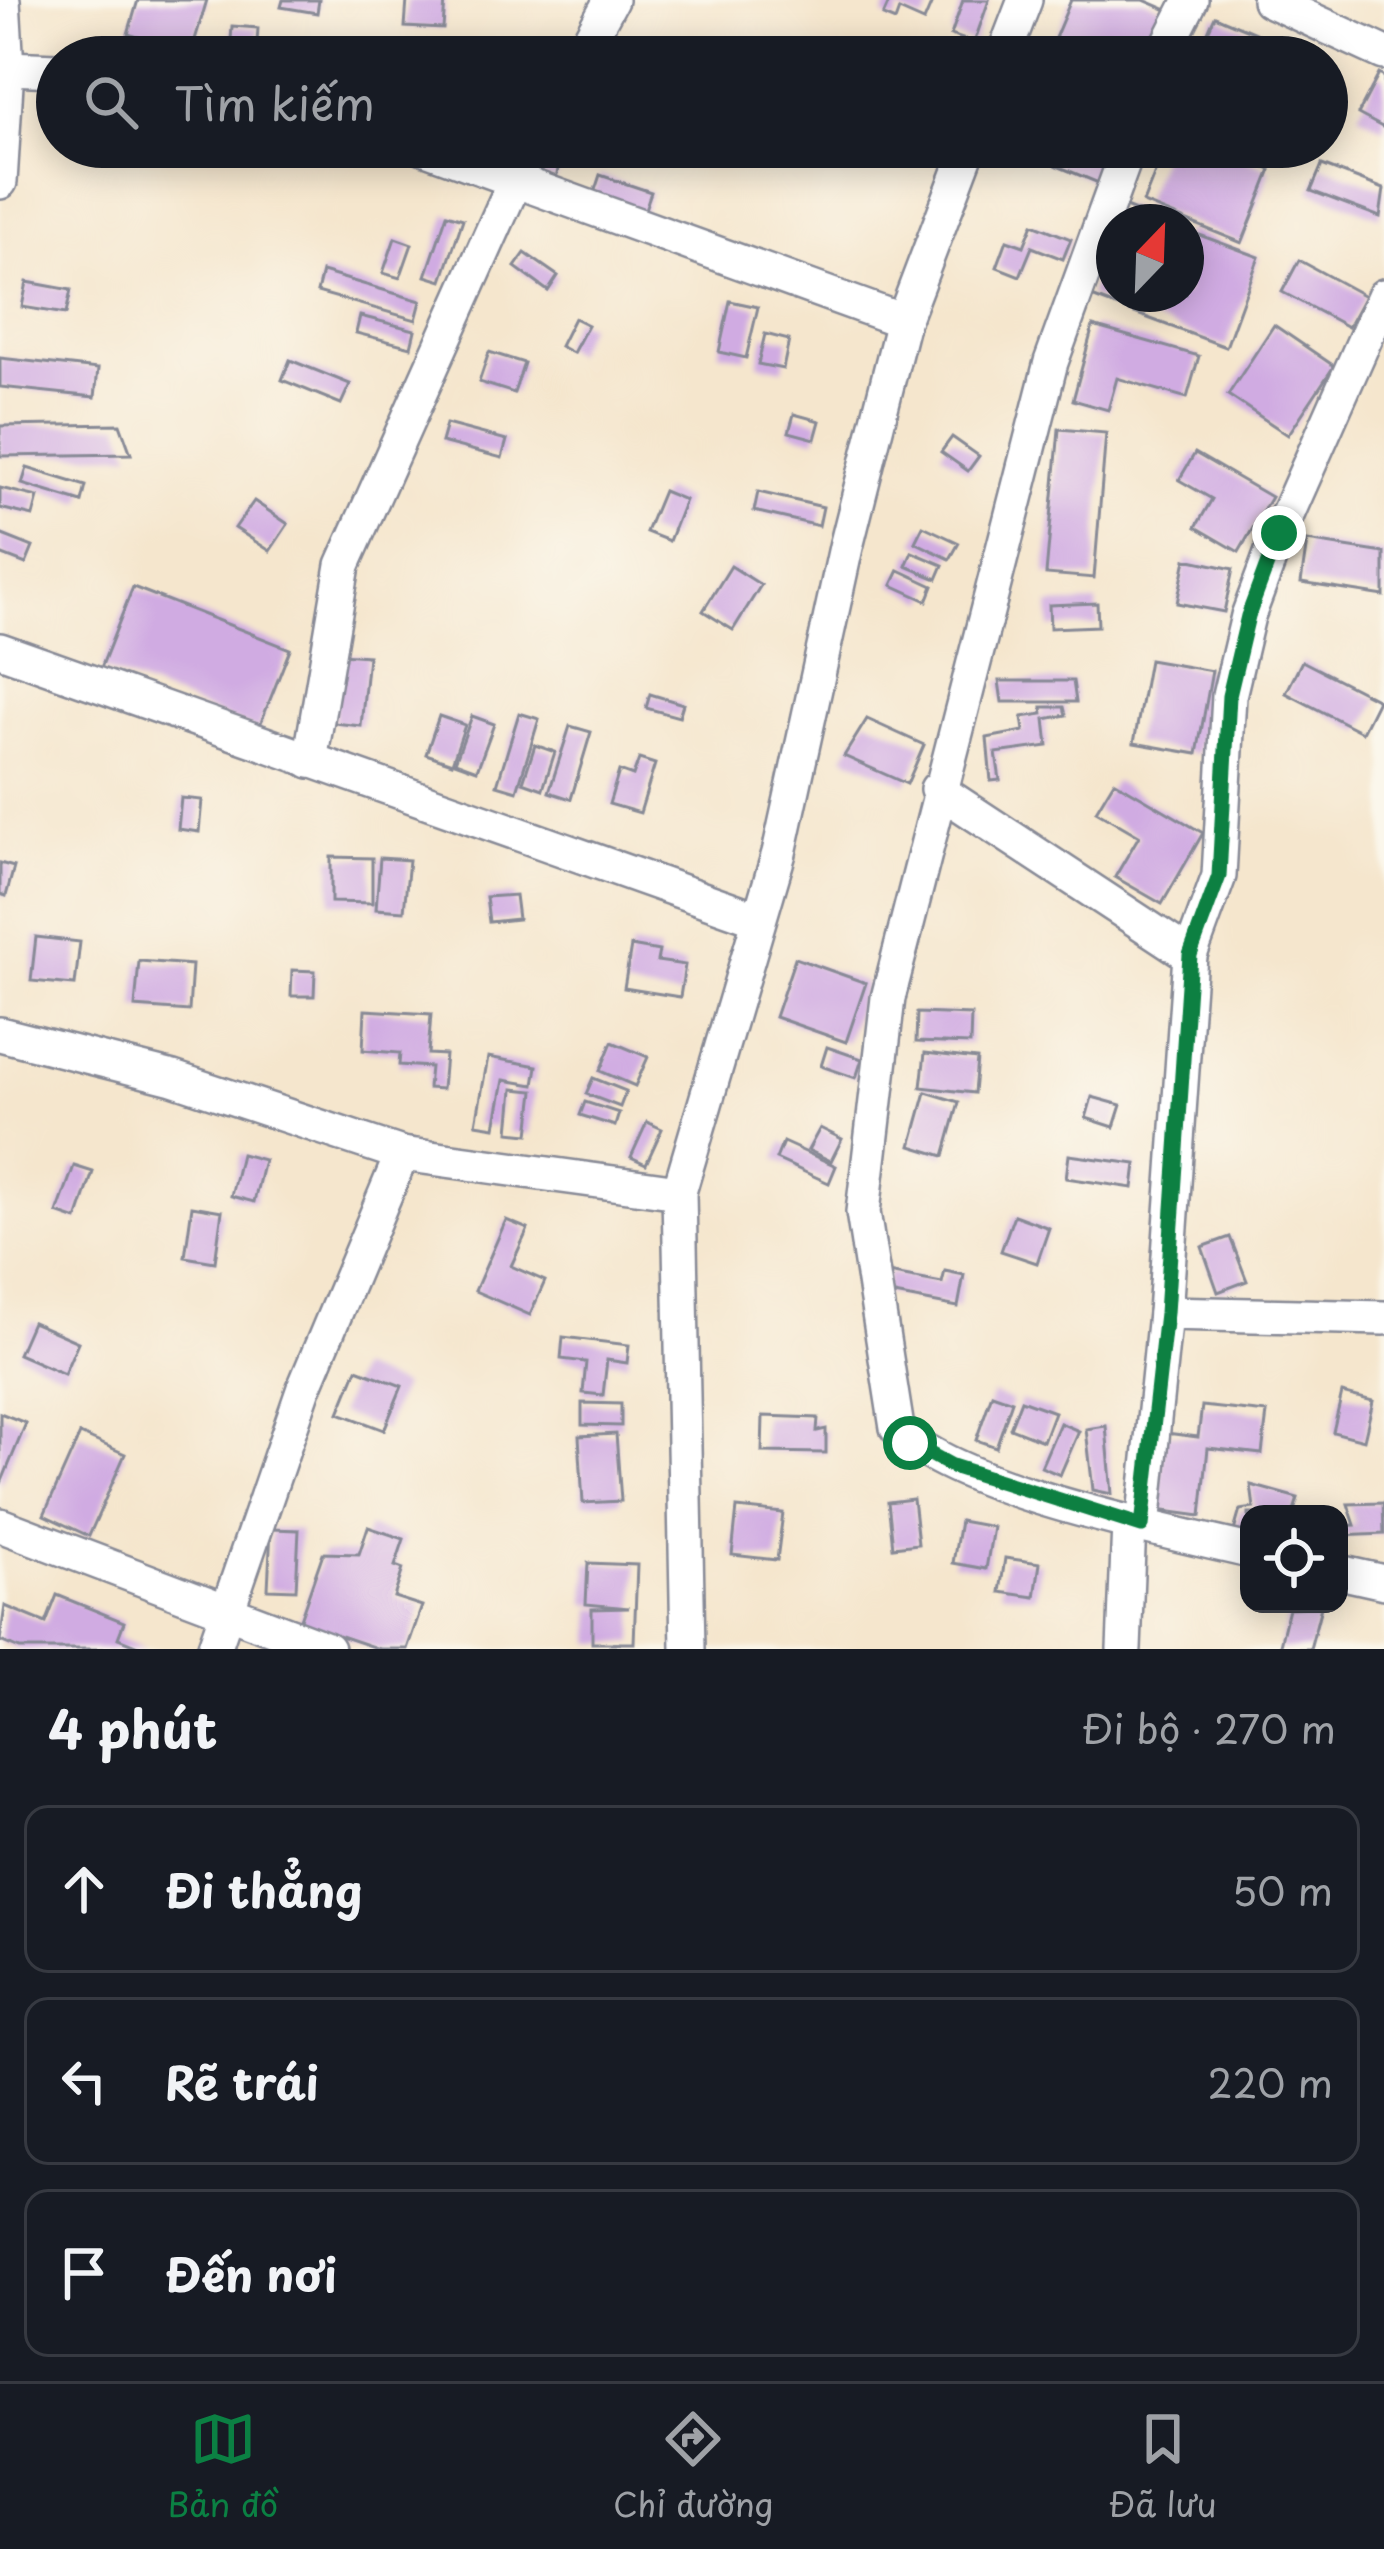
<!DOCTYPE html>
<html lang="vi">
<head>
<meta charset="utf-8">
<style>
  :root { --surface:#171b24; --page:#20242c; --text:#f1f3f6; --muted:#9ea1a6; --line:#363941; --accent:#0b8043 }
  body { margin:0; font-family:"Playpen Sans",sans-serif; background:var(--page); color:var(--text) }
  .controls { position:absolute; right:36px; bottom:36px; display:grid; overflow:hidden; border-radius:24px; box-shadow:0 6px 30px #0003 }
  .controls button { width:108px; height:108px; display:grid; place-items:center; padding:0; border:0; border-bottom:3px solid var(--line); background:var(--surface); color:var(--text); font:60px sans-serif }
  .compass { position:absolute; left:1096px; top:204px; width:108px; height:108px; border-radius:50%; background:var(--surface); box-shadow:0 6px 30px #0003; rotate:23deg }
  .stop { position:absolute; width:36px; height:36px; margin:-27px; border:9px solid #0b8043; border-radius:50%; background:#fff }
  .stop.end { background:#0b8043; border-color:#fff; box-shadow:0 3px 12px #0008 }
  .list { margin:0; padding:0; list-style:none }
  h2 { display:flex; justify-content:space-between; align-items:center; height:156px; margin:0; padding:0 48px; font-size:51px }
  h2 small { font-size:39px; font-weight:400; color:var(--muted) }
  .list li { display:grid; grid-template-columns:78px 1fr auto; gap:36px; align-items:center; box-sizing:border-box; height:168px; margin:0 24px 24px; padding:0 24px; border:3px solid var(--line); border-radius:24px }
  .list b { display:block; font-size:45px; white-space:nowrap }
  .list em { font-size:39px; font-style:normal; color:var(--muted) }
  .icon { flex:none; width:66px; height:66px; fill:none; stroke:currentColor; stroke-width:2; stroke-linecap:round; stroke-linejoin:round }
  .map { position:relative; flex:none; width:1384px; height:1649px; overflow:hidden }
  .search { position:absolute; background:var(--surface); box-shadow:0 6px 30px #0003; left:36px; right:36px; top:36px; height:132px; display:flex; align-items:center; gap:30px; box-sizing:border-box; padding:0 42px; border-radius:66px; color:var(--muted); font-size:45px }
  .sheet { height:732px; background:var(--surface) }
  nav { display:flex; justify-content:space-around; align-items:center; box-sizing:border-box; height:168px; border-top:3px solid var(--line); background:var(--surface); font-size:33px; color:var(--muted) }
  nav a { display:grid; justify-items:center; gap:6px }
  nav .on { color:var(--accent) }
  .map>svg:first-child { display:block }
</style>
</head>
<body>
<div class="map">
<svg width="1384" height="1649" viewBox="0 0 1384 1649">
  <rect width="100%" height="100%" fill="#fbf7ec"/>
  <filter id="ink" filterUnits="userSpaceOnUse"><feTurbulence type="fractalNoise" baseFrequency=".00833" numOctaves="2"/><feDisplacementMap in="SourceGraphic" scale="24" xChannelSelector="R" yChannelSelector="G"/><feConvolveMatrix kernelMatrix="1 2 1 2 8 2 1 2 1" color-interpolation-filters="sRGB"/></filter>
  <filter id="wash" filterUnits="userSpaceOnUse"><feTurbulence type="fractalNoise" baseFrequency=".004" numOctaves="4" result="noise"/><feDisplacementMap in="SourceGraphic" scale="48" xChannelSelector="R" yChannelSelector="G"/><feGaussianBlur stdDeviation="2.7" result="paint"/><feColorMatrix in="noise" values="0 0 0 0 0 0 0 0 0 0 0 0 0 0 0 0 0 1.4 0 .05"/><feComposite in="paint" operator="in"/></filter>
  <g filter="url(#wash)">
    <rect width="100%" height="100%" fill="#f5e6cd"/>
    <g id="blocks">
      <g fill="#d0abe2">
        <path d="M138,0H207L191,53L128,34Z"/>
        <path d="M283,0H319L317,13L281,7Z"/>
        <path d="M407,0H445L443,29L405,27Z"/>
        <path d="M890,0H933L924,21L899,10L895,21L883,16Z"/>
        <path d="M963,0H989L974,43L951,35Z"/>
        <path d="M1071,0H1144L1172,12L1154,57H1047Z"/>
        <path d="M1215,16L1312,57H1197Z"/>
        <path d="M232,26L258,28L256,57L230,55Z"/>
        <path d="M1379,74L1384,77V128L1358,114Z"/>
        <path d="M1011,147H1116L1101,184Z"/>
        <path d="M1165,147H1215L1271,170L1242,243L1143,203Z"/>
        <path d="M532,158L559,163L556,180L529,174Z"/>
        <path d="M1322,165L1384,189L1380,217L1311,191Z"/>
        <path d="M600,175L651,192L643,215L592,199Z"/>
        <path d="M1123,206L1163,222H1117Z"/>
        <path d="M447,214L463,219L442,281L426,276Z"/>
        <path d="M1033,224L1071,239L1063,259L1032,247L1020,276L997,267L1007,240L1024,246Z"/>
        <path d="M1186,230L1259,257L1226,347L1089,296L1114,231V294H1186Z"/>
        <path d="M395,238L412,244L400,278L383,273Z"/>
        <path d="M525,253L558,276L548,291L515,267Z"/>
        <path d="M1299,260L1365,296L1348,327L1282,292Z"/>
        <path d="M322,272L421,301L416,320L317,292Z"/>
        <path d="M27,282L71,290L66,314L22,307Z"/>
        <path d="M730,301L758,307L746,358L719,352Z"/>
        <path d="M360,316L415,330L411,347L356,333Z"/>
        <path d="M574,318L588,325L573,353L560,346Z"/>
        <path d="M1274,325L1334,366L1288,435L1228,395Z"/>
        <path d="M1093,326L1199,356L1187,398L1117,378L1108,410L1073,400Z"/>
        <path d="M765,334L789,340L783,369L758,364Z"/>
        <path d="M489,352L524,363L514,393L479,382Z"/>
        <path d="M0,358L98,369L95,397L0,387Z"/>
        <path d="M290,360L350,384L341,404L282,380Z"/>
        <path d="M794,414L820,421L815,439L789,432Z"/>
        <path d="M120,424L131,454L0,456V426Z"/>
        <path d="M446,424L507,440L502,458L441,442Z"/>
        <path d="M1059,429L1106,433L1094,578L1046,574Z"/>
        <path d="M952,437L979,456L968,471L941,452Z"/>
        <path d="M1195,453L1271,497L1239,552L1196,527L1212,499L1179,480Z"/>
        <path d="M27,468L86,486L82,502L22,484Z"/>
        <path d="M0,488L38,497L33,516L0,508Z"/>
        <path d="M663,491L685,500L669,541L646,532Z"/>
        <path d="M758,492L823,507L819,526L754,511Z"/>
        <path d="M254,501L288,524L270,551L235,528Z"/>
        <path d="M923,526L959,543L950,559L915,542Z"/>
        <path d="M0,534L33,547L26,564L0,554Z"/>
        <path d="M1307,541L1384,553V596L1301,583Z"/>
        <path d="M912,552L943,565L937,579L906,566Z"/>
        <path d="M1186,559L1233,569L1224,612L1177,603Z"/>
        <path d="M731,566L761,585L733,630L703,611Z"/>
        <path d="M899,570L933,586L927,601L892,585Z"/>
        <path d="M133,587L290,649L258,730L101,668Z"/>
        <path d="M1097,603L1098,626L1050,628L1049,605Z"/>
        <path d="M340,654L368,656L361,726L334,723Z"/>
        <path d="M1149,660L1212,671L1197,754L1134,743Z"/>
        <path d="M1302,661L1378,700L1362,732L1286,693Z"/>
        <path d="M999,681H1073L1076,702H1002Z"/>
        <path d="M650,694L683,704L679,717L646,708Z"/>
        <path d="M1042,707H1064L1066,715L1045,719L1048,746L996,753L1000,780L991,781L987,738L1024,731L1022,717L1043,714Z"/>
        <path d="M519,713L539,719L517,791L497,785Z"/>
        <path d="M439,716L465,725L452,763L426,754Z"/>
        <path d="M472,716L494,724L477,770L455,762Z"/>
        <path d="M867,719L924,745L907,784L844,756Z"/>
        <path d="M570,726L591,732L571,799L549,792Z"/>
        <path d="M535,745L555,752L543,789L523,782Z"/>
        <path d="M639,759L655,764L640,813L609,804L619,771L633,776Z"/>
        <path d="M1114,781L1203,833L1162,904L1115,877L1139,836L1096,811Z"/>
        <path d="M181,798L202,800L199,832L178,829Z"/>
        <path d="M331,857L372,858V903L331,902Z"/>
        <path d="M380,858L409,860L404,911L376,909Z"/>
        <path d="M0,863L14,867L6,896L0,894Z"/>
        <path d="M515,895L518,919L489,922L486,897Z"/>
        <path d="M36,937L80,942L75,985L31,981Z"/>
        <path d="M631,946L659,951L657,961L685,965L680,997L624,988Z"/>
        <path d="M795,958L866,983L846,1042L775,1017Z"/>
        <path d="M139,961L192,965L189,1011L135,1007Z"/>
        <path d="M292,970L315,971L314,996H291Z"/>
        <path d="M365,1010L431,1014L428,1054L445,1055L442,1089L428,1088L430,1067L399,1065L400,1053L363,1050Z"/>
        <path d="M917,1013L971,1015L970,1044L916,1042Z"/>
        <path d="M612,1042L648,1057L635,1086L600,1071Z"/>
        <path d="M827,1047L862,1059L856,1078L821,1066Z"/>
        <path d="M925,1053L977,1059L974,1093L921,1087Z"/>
        <path d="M488,1057L537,1066L534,1085L504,1080L495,1127L476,1124Z"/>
        <path d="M593,1078L626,1091L620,1107L586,1094Z"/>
        <path d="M513,1089L534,1091L529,1134L509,1132Z"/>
        <path d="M926,1092L959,1102L944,1156L911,1146Z"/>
        <path d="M1092,1097L1121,1105L1114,1127L1086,1118Z"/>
        <path d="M585,1102L619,1113L615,1126L580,1115Z"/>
        <path d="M647,1122L662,1129L646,1164L631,1157Z"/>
        <path d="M820,1128L842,1139L831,1161L808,1150Z"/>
        <path d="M783,1142L836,1166L829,1183L776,1159Z"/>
        <path d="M241,1154L264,1160L254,1202L231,1196Z"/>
        <path d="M1069,1155L1136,1164L1133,1188L1066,1178Z"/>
        <path d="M74,1166L93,1172L77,1220L57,1213Z"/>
        <path d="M192,1206L222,1211L215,1262L185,1257Z"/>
        <path d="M1014,1215L1049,1228L1037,1263L1001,1251Z"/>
        <path d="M506,1220L528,1229L511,1266L545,1281L530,1315L475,1291Z"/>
        <path d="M1230,1237L1247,1281L1218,1292L1202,1247Z"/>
        <path d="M945,1271L964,1275L958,1307L884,1293L888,1273L942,1283Z"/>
        <path d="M32,1322L78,1342L64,1374L18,1354Z"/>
        <path d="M563,1337L629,1345L627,1363L607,1360L603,1395L583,1393L586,1362L561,1359Z"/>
        <path d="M357,1369L402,1386L384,1430L339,1413Z"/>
        <path d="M1342,1393L1373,1401L1364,1440L1333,1432Z"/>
        <path d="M992,1394L1012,1401L996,1447L976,1440Z"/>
        <path d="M1021,1400L1054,1412L1043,1441L1010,1428Z"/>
        <path d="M582,1403L621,1404V1426L582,1425Z"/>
        <path d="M1202,1406L1267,1413L1262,1454L1208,1448L1201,1516L1157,1510L1166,1433L1198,1437Z"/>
        <path d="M0,1413L26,1423L0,1486Z"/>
        <path d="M763,1416L818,1418L817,1431L826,1429V1453L762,1452Z"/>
        <path d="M1060,1423L1079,1431L1060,1475L1041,1467Z"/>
        <path d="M1106,1426L1112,1494L1093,1490L1086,1429Z"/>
        <path d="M80,1434L125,1454L89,1536L44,1515Z"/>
        <path d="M616,1434L621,1501L583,1503L579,1436Z"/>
        <path d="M1251,1485L1298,1498L1293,1514H1249V1536L1234,1531L1240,1510L1254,1508Z"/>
        <path d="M913,1499L918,1544L893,1547L888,1502Z"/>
        <path d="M1383,1503L1384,1534L1339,1536V1526L1355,1525L1348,1504Z"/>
        <path d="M737,1508L783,1513L777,1560L732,1555Z"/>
        <path d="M960,1521L993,1527L986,1569L953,1563Z"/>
        <path d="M368,1527L404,1539L395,1566L403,1569L394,1597L422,1606L407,1649H379L299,1622L323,1553L359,1554Z"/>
        <path d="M271,1529L299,1530L296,1590L268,1589Z"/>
        <path d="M1005,1558L1040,1563L1035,1597L1000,1592Z"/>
        <path d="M588,1563L637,1565L634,1643H592V1609L629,1608L586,1604Z"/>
        <path d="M57,1595L124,1622L118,1638L145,1649H20L0,1641L5,1606L46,1623Z"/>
        <path d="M1321,1607L1310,1649H1279L1289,1608Z"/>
      </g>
    </g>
  </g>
  <g filter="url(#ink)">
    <use href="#blocks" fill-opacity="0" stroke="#888a96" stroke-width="3"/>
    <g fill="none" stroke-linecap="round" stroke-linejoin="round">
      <g stroke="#888a96" stroke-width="38">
        <g id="minor">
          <path d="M1269,0L1384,53"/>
          <path d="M580,57L611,0"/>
          <path d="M1003,57L1025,0"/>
          <path d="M1162,57L1191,0"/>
          <path d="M7,68L57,70"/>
          <path d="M423,147L903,321"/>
          <path d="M1129,147L1051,362L888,998L863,1212L897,1428C952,1488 1165,1531 1249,1551"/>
          <path d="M0,182L7,68L3,0"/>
          <path d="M0,650L759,919"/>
          <path d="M310,761L343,565L530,147"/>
          <path d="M937,789L1190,955"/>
          <path d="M0,1034L173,1078L402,1154L679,1192"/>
          <path d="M1165,1313L1384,1318"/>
          <path d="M0,1525L327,1649"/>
          <path d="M1143,1526L1165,1313L1190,955L1219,876L1229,696L1248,616L1279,533L1384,296"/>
          <path d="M1339,1572L1384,1582"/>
          <path d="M214,1649L304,1388L402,1154"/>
          <path d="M688,1649L679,1192L779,853L846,547L903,321L969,147"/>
          <path d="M1124,1649L1129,1524"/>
        </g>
      </g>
      <use href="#minor" stroke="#fff" stroke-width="33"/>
    </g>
  </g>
  <g fill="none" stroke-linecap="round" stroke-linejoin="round" filter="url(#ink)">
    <path stroke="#0b8043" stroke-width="15" d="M910,1443L952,1466L1142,1526L1166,1313L1190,955L1219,876L1229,696L1248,616L1279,533"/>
  </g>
</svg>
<div class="controls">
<button><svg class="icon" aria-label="locate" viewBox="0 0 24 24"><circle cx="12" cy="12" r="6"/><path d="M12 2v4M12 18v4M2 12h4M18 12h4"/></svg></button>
</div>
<svg class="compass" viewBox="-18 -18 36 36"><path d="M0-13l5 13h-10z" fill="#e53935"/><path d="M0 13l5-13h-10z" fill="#9ea1a6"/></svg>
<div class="stop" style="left:910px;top:1443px"></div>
<div class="stop end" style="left:1279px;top:533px"></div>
<div class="search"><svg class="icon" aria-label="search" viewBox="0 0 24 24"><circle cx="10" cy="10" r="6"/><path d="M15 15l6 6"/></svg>Tìm kiếm</div>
</div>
<section class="sheet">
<h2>4 phút<small>Đi bộ · 270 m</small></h2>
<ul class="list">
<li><svg class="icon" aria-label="ahead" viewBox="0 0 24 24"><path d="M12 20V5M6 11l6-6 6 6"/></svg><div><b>Đi thẳng</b></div><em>50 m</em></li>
<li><svg class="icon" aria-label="left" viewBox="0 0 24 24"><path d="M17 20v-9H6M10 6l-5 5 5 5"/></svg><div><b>Rẽ trái</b></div><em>220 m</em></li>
<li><svg class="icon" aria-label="arrive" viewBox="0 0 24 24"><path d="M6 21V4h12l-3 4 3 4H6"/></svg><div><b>Đến nơi</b></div></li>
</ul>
</section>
<nav>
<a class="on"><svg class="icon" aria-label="map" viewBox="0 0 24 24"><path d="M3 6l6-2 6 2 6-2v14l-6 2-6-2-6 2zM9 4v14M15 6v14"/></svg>Bản đồ</a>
<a><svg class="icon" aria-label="directions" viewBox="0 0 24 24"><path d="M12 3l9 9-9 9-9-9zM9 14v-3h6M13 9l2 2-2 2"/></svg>Chỉ đường</a>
<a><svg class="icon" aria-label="saved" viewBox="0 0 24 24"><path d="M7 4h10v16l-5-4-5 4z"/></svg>Đã lưu</a>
</nav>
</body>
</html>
